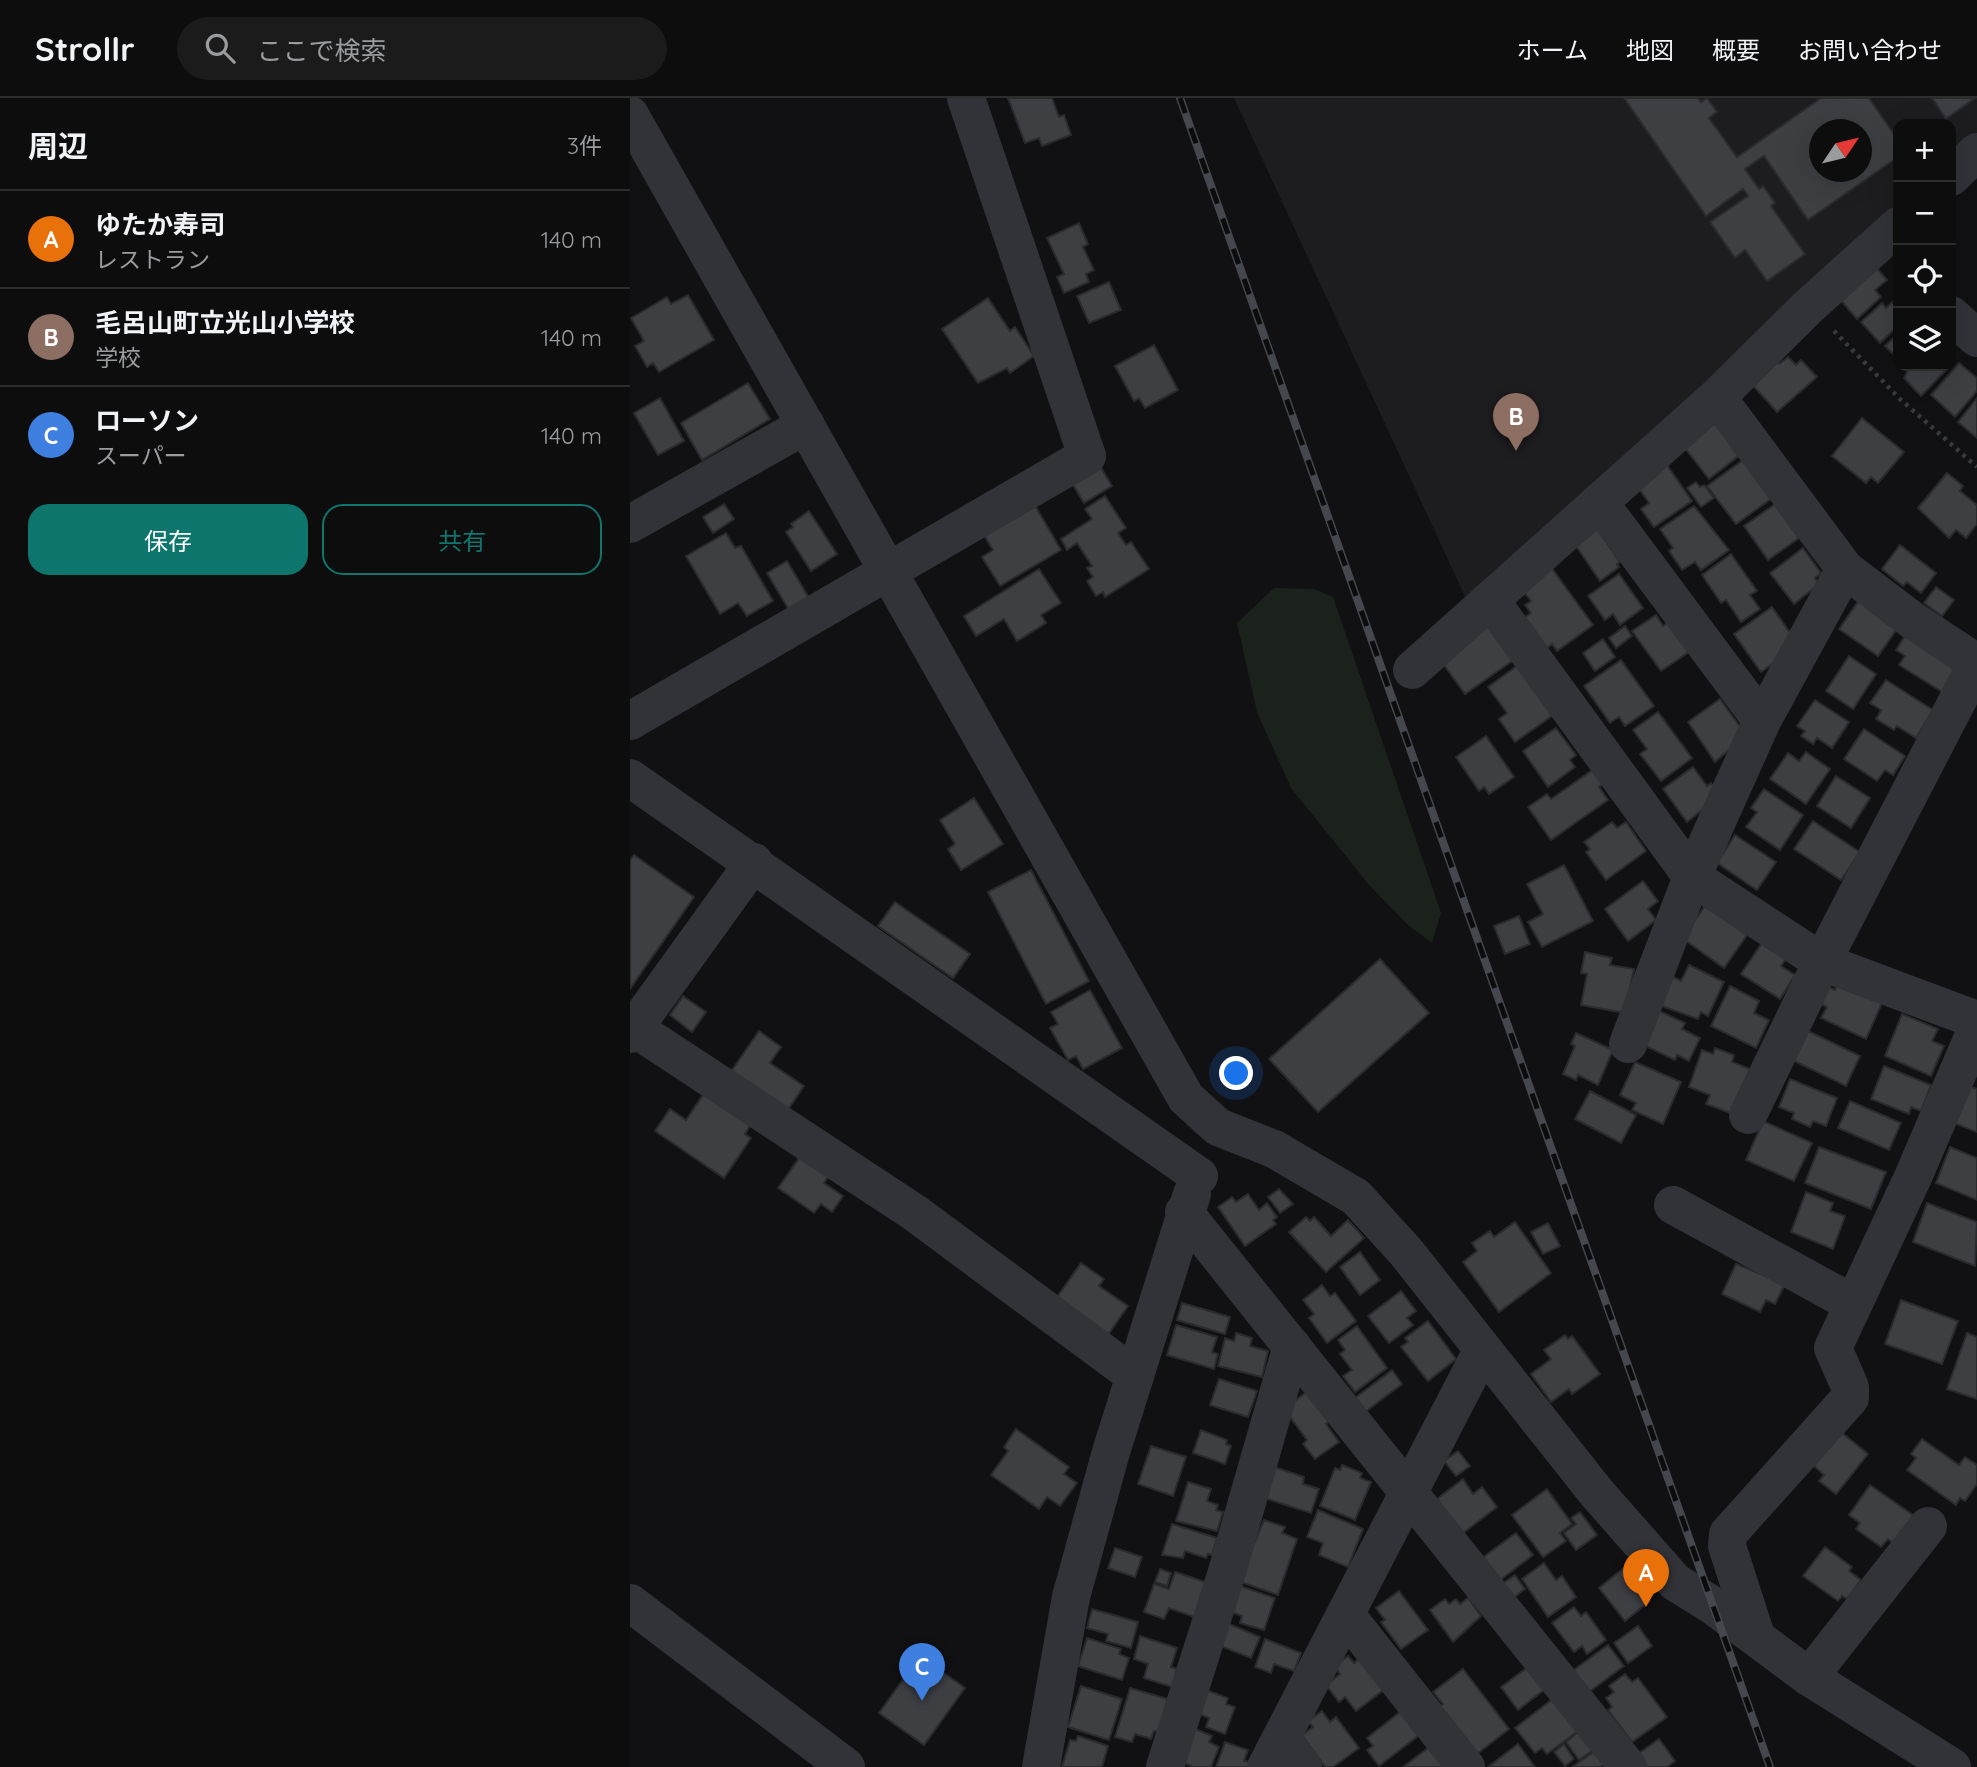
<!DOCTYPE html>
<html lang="ja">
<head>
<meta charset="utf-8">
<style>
  :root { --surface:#0d0d0e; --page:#1b1b1c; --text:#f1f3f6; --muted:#9a9c9e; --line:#2d2d2e; --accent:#0f766e }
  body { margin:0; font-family:Quicksand,"Noto Sans JP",sans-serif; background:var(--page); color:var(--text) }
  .controls { position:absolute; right:21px; top:21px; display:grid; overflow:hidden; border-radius:14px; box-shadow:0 7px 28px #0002 }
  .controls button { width:63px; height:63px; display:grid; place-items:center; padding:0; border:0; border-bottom:2px solid var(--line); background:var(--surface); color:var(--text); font:35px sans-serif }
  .compass { position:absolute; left:1179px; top:21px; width:63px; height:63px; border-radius:50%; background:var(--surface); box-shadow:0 7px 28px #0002; rotate:55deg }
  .you { position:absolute; left:607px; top:976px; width:24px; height:24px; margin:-18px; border:5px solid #fff; border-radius:50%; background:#1a73e8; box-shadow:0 0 0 10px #1a73e833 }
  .badge { display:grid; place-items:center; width:46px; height:46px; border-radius:50%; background:var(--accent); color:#fff; font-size:23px; font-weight:700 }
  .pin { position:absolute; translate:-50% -58px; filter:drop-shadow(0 2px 4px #0008) }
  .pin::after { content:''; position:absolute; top:37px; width:24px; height:21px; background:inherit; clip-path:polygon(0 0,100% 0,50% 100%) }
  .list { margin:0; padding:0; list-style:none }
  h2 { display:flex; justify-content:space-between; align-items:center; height:91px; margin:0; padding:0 28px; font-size:30px }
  h2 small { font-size:23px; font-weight:400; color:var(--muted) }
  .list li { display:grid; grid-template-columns:46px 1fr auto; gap:21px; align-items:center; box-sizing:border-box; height:98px; padding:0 28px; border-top:2px solid var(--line) }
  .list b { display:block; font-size:26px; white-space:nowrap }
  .list p { margin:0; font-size:23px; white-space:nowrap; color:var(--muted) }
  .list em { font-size:23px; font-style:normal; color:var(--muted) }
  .actions { display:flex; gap:14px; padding:21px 28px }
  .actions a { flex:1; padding:16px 0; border:2px solid var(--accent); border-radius:21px; text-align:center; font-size:24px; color:var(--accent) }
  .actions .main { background:var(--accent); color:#fff }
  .icon { flex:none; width:38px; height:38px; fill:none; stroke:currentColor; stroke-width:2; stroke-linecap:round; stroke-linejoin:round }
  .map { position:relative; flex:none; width:1347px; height:1669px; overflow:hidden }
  header { display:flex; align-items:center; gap:42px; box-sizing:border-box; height:98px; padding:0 35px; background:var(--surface); border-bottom:2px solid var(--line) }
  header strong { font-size:33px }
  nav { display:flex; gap:38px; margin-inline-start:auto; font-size:24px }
  .search { width:490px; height:63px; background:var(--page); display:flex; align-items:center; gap:18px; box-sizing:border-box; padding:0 24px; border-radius:38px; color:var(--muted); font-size:26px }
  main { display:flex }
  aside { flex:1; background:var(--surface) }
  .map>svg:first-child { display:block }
</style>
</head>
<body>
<header>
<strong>Strollr</strong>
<div class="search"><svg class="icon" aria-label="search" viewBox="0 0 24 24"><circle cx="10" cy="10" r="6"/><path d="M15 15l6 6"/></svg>ここで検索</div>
<nav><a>ホーム</a><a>地図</a><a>概要</a><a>お問い合わせ</a></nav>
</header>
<main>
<aside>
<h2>周辺<small>3件</small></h2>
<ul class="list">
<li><span class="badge" style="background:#e8710a">A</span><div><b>ゆたか寿司</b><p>レストラン</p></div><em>140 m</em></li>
<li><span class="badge" style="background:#8d6e63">B</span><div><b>毛呂山町立光山小学校</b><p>学校</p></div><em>140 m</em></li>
<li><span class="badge" style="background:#3f7fe0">C</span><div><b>ローソン</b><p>スーパー</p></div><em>140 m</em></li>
</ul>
<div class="actions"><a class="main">保存</a><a>共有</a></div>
</aside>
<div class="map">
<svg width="1347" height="1669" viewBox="0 0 1347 1669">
  <rect width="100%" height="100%" fill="#111113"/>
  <path fill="#1d1d20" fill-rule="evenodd" d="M604,0H1347V35L1321,59V26H1268V107L839,507ZM1190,32H1232V74H1190Z"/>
  <path fill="#1b221b" d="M644,490L684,491L703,499L811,815L802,845L778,827L740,788L661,690L627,614L607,525Z"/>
  <g fill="#3d3f43" stroke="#2b2b2f" stroke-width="2" fill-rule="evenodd">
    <path d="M378,0H422L429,19L434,17L441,37L412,48L409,40L395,45Z"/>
    <path d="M994,0H1068L1071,4L1077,0L1087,14L1079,20L1107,59L1191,0H1239L1268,42V59L1178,122L1134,58L1115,71L1129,91L1133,88L1145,105L1141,108L1175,156L1137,183L1115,152L1105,160L1080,124L1118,98L1113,91L1076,118ZM1190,32H1232V74H1190Z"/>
    <path d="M1302,0H1345L1316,21Z"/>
    <path d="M449,125L458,146L453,149L464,172L456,176L459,184L434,195L427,179L434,176L417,140Z"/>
    <path d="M1243,166L1257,182L1245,192L1251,199L1227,221L1207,198Z"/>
    <path d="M479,184L491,212L459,225L447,198Z"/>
    <path d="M58,197L84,242L29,274L23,265L17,269L5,248L14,243L1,220L37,199L41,206Z"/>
    <path d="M1268,199V228L1250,245L1231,224L1252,205L1256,210Z"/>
    <path d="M358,200L380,233L385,229L404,258L380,275L377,270L348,285L312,231Z"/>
    <path d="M1268,235V255L1264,257L1255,248Z"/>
    <path d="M524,247L548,292L515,310L509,300L504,303L485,268Z"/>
    <path d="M1158,259L1166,267L1171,262L1187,279L1147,314L1119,283L1144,261L1149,266Z"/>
    <path d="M1329,265L1347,280V293L1325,319L1301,297Z"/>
    <path d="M1280,268H1320L1291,298L1274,280Z"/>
    <path d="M118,285L140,321L72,362L51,325Z"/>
    <path d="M30,300L54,343L28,357L4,315Z"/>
    <path d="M1347,300V340L1328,324Z"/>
    <path d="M1081,318L1110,357L1079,381L1055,350Z"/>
    <path d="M1232,320L1274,354L1248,385L1241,379L1236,385L1202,358Z"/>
    <path d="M1032,360L1062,403L1024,429L1011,411L1019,405L1005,385Z"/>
    <path d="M1113,362L1141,401L1106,426L1077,388Z"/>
    <path d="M467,363L482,388L454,405L439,380Z"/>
    <path d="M1317,375L1333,388L1330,393L1347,407V426L1336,440L1326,432L1319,440L1288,410Z"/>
    <path d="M1066,384L1070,389L1074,387L1084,400L1071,409L1057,390Z"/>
    <path d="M475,398L496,430L488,435L496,447L501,444L519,471L475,499L473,494L466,498L457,483L463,479L457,470L462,468L447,445L437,452L431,441L462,421L455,411Z"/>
    <path d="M403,404L431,452L370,488L352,459L363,452L352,434Z"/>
    <path d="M94,406L104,421L83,435L73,419Z"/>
    <path d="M1145,406L1169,440L1138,462L1114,428Z"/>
    <path d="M1064,408L1099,452L1071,472L1065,464L1052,472L1039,453L1043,450L1030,431Z"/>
    <path d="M179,413L207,456L181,473L156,434L163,429L161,426Z"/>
    <path d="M967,431L990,464L987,466L989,469L970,483L946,448Z"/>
    <path d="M96,435L105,450L111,448L143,503L117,518L108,505L90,516L56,458Z"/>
    <path d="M1270,447L1306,475L1291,495L1277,484L1273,488L1252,471Z"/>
    <path d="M1173,450L1191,475L1185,480L1189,486L1164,506L1140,475Z"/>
    <path d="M1101,456L1127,493L1120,497L1130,511L1111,524L1096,502L1091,505L1072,477Z"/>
    <path d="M157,463L182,505L162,517L137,475Z"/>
    <path d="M921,469L963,527L927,553L922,546L917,550L895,519L901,515L895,507L901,503L891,490Z"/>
    <path d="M409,471L431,505L411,517L416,525L387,543L374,521L346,538L334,518Z"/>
    <path d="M989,476L1013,510L990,527L983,516L975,522L958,498Z"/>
    <path d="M1306,489L1324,502L1312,518L1294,505Z"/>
    <path d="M1232,498L1271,525L1248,558L1209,531Z"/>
    <path d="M1142,509L1163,539L1162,552L1131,574L1104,536Z"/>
    <path d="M1026,517L1033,528L1041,522L1062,552L1031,573L1002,533Z"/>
    <path d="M859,524L885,561L835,596L809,560Z"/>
    <path d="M995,528L1002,538L986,550L979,540Z"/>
    <path d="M1278,533L1331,568L1314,595L1269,567L1275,558L1266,552Z"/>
    <path d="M973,541L985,559L965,573L953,555Z"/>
    <path d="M1219,558L1246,576L1223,611L1196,593Z"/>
    <path d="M991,562L1024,608L995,628L989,619L980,625L954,588Z"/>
    <path d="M891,565L922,618L885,644L869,621L877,615L858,589Z"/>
    <path d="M1256,582L1303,612L1286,640L1267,628L1264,632L1246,621L1251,612L1240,605Z"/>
    <path d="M1090,601L1116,637L1085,664L1058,624Z"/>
    <path d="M1185,602L1219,624L1202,650L1187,640L1183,646L1171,638L1175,633L1167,628Z"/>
    <path d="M1028,614L1062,660L1031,683L1010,656L1017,651L1003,632Z"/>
    <path d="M926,630L946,657L940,662L945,669L918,689L893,653Z"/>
    <path d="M1234,631L1275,658L1263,677L1255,672L1247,683L1214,661Z"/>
    <path d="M856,638L884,679L859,696L854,689L849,693L826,659Z"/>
    <path d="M1176,654L1200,671L1176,706L1140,681L1158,655L1169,663Z"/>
    <path d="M1063,669L1077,688L1081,685L1089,698L1057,724L1033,691Z"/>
    <path d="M964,671L974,685L969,689L978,702L921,742L898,709L917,696L921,701Z"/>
    <path d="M1206,678L1240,700L1221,730L1187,708Z"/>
    <path d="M1134,691L1173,717L1150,752L1116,729L1127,714L1121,710Z"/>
    <path d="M344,700L373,746L331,772L318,751L325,746L310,722Z"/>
    <path d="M1183,723L1230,754L1211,782L1164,751Z"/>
    <path d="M982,724L987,730L996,724L1016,753L976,782L956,754L960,751L954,744Z"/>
    <path d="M1105,737L1146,764L1127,792L1087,765Z"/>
    <path d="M4,757L64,799L0,891V762Z"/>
    <path d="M934,767L963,823L912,849L898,824L913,816L897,786Z"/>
    <path d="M401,772L459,883L416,906L358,794Z"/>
    <path d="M1013,783L1028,803L1018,811L1026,822L998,843L975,811Z"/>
    <path d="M265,804L340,856L323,880L248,828Z"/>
    <path d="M1075,808L1117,837L1094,870L1052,840Z"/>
    <path d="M889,818L900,846L875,856L864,828Z"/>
    <path d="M1132,845L1156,861L1151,868L1165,877L1150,901L1111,876Z"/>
    <path d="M955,854L982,860L980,867L1004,871L995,915L951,907L957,876L951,875Z"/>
    <path d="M750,861L799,915L688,1014L639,961Z"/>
    <path d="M1059,867L1094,884L1078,918L1071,914L1068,921L1026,906L1040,877L1051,883Z"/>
    <path d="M1208,885L1252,905L1236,941L1191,920L1197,909L1189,905L1197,888L1205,892Z"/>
    <path d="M1100,888L1129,903L1124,915L1139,922L1126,950L1081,928Z"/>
    <path d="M460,892L492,950L453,971L446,958L438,962L420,930L428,926L421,914Z"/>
    <path d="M53,898L76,914L62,934L40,917Z"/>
    <path d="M1027,912L1055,925L1052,931L1070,940L1059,963L1047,957L1045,962L1011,946Z"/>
    <path d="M1272,916L1308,931L1302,943L1314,948L1301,978L1255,958Z"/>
    <path d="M1176,932L1230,958L1216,988L1162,962Z"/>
    <path d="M129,933L151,949L140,965L174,988L153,1019L100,975Z"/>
    <path d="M946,935L983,952L968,987L948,977L946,982L933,976L945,948L941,946Z"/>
    <path d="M1085,950L1104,957L1102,964L1120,971L1103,1016L1076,1006L1080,997L1059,989L1072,952L1083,956Z"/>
    <path d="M1005,964L1051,984L1033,1026L1002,1012L1006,1005L990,997Z"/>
    <path d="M1254,968L1301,987L1291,1013L1281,1009L1279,1016L1241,1001Z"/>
    <path d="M1160,981L1207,1000L1196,1028L1183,1023L1180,1029L1162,1021L1164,1015L1149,1009Z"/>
    <path d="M1336,987L1347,991V1034L1321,1024Z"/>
    <path d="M77,991L123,1023L115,1036L121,1040L94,1080L25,1033L40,1011L56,1022Z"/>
    <path d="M960,993L1006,1017L991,1045L945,1021Z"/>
    <path d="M1220,1003L1271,1025L1259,1052L1208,1030Z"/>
    <path d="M1133,1023L1182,1045L1164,1083L1116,1062Z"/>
    <path d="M1189,1049L1256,1074L1241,1111L1175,1085Z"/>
    <path d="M1320,1049L1347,1060V1102L1306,1085Z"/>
    <path d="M170,1059L198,1079L194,1085L213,1098L202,1114L191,1106L184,1115L148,1090Z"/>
    <path d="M649,1091L663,1106L650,1115L638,1099Z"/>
    <path d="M1176,1094L1203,1105L1200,1113L1215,1118L1203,1151L1161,1134Z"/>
    <path d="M618,1096L629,1112L637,1105L647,1119L643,1122L646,1126L615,1148L588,1109L602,1099L606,1104Z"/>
    <path d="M1297,1105L1347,1124L1345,1168L1283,1144Z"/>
    <path d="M676,1119L680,1123L684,1119L701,1138L718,1122L734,1140L696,1174L659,1134Z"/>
    <path d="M885,1124L921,1175L869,1214L833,1164L847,1153L842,1145L860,1133L864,1139Z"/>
    <path d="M918,1125L930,1148L913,1156L901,1134Z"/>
    <path d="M730,1154L750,1182L730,1197L710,1169Z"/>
    <path d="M451,1165L474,1181L469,1188L498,1208L477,1238L425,1202Z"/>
    <path d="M1106,1166L1155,1186L1145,1206L1136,1202L1130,1214L1092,1196Z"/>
    <path d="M692,1187L700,1198L705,1195L726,1223L697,1245L679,1220L684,1216L673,1202Z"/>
    <path d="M771,1193L786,1213L777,1220L783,1227L759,1245L738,1218Z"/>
    <path d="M1271,1202L1328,1223L1312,1266L1255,1246Z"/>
    <path d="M552,1205L600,1219L595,1236L547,1222Z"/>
    <path d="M798,1223L826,1261L798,1283L771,1249L778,1244L775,1240Z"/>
    <path d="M546,1227L587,1239L582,1254L588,1256L584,1271L537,1257Z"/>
    <path d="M727,1228L757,1270L725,1294L713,1278L722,1272L710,1256L715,1252L708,1242Z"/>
    <path d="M606,1235L622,1240L620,1248L638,1253L632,1279L588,1268L595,1240L604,1243Z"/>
    <path d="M1337,1235L1347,1239V1301L1317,1291Z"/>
    <path d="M935,1237L938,1241L942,1238L970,1276L942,1296L939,1291L921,1304L901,1276L921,1261L914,1252Z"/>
    <path d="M762,1272L772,1286L735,1314L725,1300Z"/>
    <path d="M589,1281L627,1293L618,1319L580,1307Z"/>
    <path d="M678,1293L700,1323L696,1326L709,1344L685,1361L673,1346L677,1342L654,1311Z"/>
    <path d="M386,1331L439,1369L434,1376L447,1385L430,1408L417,1399L409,1411L361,1377L378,1353L374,1349Z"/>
    <path d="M571,1332L597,1342L596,1346L601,1348L595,1366L563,1355Z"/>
    <path d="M1211,1334L1238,1356L1206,1396L1189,1383L1194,1377L1184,1368Z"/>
    <path d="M1292,1341L1329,1367L1335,1359L1347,1367V1386L1335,1403L1330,1400L1326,1407L1277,1372L1286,1360L1281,1356Z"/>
    <path d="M521,1348L556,1359L543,1398L508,1386Z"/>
    <path d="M828,1353L840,1368L826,1378L814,1363Z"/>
    <path d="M712,1367L732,1375L730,1380L741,1384L725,1422L690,1408L705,1370L710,1372Z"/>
    <path d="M644,1369L674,1379L673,1386L689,1391L681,1415L634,1400Z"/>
    <path d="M833,1381L843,1396L852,1389L867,1409L833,1435L807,1401Z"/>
    <path d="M558,1384L581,1391L577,1403L588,1407L586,1412L593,1414L587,1433L546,1423Z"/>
    <path d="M1240,1387L1286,1419L1266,1447L1258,1441L1251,1449L1226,1431L1230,1425L1219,1417Z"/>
    <path d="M917,1391L942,1426L930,1435L936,1443L913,1459L882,1417Z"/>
    <path d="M688,1412L733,1431L718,1469L689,1457L693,1445L677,1439Z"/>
    <path d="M950,1414L967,1437L946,1452L934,1435L946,1426L941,1420Z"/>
    <path d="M634,1422L655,1429L652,1435L667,1441L648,1497L608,1483Z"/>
    <path d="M542,1426L587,1440L582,1457L578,1456L576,1460L555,1453L553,1460L532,1457Z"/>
    <path d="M886,1435L903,1457L869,1483L852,1460Z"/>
    <path d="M1195,1449L1222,1469L1219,1473L1231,1482L1217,1501L1212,1498L1208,1503L1173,1478Z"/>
    <path d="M485,1450L512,1459L505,1479L478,1470Z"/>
    <path d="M914,1465L926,1482L932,1478L946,1499L918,1519L892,1481Z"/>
    <path d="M995,1469L1020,1503L995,1523L969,1490Z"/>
    <path d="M530,1471L541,1475L537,1488L525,1484Z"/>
    <path d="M545,1474L578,1485L567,1520L539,1510L534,1521L514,1514L524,1486L539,1491Z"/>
    <path d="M885,1477L895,1491L880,1502L869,1488Z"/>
    <path d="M607,1487L645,1500L634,1532L610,1525L612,1518L598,1513Z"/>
    <path d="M769,1493L798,1532L771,1551L751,1524L755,1522L746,1510Z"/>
    <path d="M838,1500L851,1518L823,1544L800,1512L815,1501L819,1506L826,1501L830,1506Z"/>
    <path d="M944,1509L951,1518L956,1514L976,1542L957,1556L952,1548L944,1554L922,1525Z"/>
    <path d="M462,1511L508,1524L501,1550L476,1543L478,1536L457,1530Z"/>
    <path d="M592,1523L630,1539L621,1560L583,1545Z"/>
    <path d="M1008,1528L1022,1548L998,1565L984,1545Z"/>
    <path d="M510,1538L547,1550L541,1569L547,1571L542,1589L514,1580L518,1566L504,1561Z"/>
    <path d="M457,1540L491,1551L489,1556L499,1560L492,1582L448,1568Z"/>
    <path d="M635,1541L671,1555L664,1573L644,1566L641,1575L625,1569Z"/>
    <path d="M978,1547L994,1568L956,1596L941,1574Z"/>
    <path d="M290,1558L335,1590L294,1647L249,1615Z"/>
    <path d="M718,1558L724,1565L731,1559L755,1591L726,1613L715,1599L709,1604L696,1587L710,1576L705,1568Z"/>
    <path d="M898,1569L914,1592L888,1612L871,1589Z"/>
    <path d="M833,1571L879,1631L847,1656L806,1612L813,1606L803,1594Z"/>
    <path d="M995,1576L1002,1584L1008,1580L1037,1619L1002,1644L978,1612L982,1609L976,1600L984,1594L979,1588Z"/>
    <path d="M451,1588L492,1601L479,1642L438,1629Z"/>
    <path d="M500,1590L541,1602L531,1635L524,1633L521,1641L505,1636L502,1644L485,1639Z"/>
    <path d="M573,1591L598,1600L596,1606L605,1609L595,1636L576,1629L579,1620L564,1614Z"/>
    <path d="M924,1600L948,1633L917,1656L912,1650L905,1655L885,1630Z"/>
    <path d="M692,1613L700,1624L706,1619L729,1650L703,1669H695L672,1637L683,1629L678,1623Z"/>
    <path d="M770,1614L788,1638L749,1668L737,1652L743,1648L737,1640Z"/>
    <path d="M563,1630L582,1638L579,1644L589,1649L581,1669H563L549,1663Z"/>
    <path d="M952,1631L966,1650L949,1662L936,1644Z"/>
    <path d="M448,1638L478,1648L472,1669H432L440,1642L446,1643Z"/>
    <path d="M1029,1641L1045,1663L1037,1669H1017L1008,1656Z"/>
    <path d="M595,1644L618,1652L614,1663L620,1664L618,1669H586Z"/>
    <path d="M888,1646L905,1669H858Z"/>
    <path d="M934,1646L944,1661L935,1668L924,1654Z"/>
    <path d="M802,1647L814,1669H773Z"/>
    <path d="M965,1653L974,1666L970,1669H942Z"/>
  </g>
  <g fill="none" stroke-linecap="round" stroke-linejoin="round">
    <path stroke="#373a3f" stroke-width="4.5" stroke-dasharray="3.5 5" stroke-linecap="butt" d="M1204,233L1270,301L1347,369"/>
    <g stroke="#313338" stroke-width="38">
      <path d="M0,17L556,1000L588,1029L644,1051L726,1099L776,1154L966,1394L1045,1484L1082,1507L1179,1579L1322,1669"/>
      <path d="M1321,79L1347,54"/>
      <path d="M1321,217L1347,240"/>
      <path d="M1087,299L1215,471L1282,522L1347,565"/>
      <path d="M969,404L1132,623"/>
      <path d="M0,426L176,327"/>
      <path d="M860,502L1062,779L1192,864L1347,922"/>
      <path d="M782,572L1087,299L1177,210L1268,128"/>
      <path d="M0,623L457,358L336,0"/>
      <path d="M0,680L569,1078"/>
      <path d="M4,930L285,1115L505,1278"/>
      <path d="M0,936L124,764"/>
      <path d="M998,946L1062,779L1132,623L1215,471"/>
      <path d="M1118,1017L1192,864L1347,565"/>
      <path d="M1043,1107L1222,1205"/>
      <path d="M554,1114L998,1669"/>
      <path d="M0,1505L216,1669"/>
      <path d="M716,1517L836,1669"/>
      <path d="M1126,1538L1097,1448L1098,1436L1220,1300V1289L1203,1250L1283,1079L1347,930"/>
      <path d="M1179,1579L1298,1428"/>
      <path d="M651,1640L673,1669"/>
      <path d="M411,1669L441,1499L481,1354L562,1096"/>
      <path d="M535,1669L596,1477L662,1248"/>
      <path d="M636,1669L852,1253"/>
    </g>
    <g stroke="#44474d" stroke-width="8">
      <path id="rail" d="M550,0L1140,1669"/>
    </g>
    <use href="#rail" stroke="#0c0c0d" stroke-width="5" stroke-dasharray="16" stroke-linecap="butt"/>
  </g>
</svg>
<div class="controls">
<button>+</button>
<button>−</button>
<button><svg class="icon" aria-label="locate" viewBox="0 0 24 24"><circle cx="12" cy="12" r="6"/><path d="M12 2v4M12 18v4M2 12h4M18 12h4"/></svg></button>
<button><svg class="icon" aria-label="layers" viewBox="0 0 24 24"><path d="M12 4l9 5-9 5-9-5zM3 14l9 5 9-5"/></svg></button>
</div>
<svg class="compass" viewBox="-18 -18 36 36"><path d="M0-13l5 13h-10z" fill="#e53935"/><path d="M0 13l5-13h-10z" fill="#9a9c9e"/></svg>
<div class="you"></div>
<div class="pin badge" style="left:1016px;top:1509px;background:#e8710a">A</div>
<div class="pin badge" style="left:886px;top:353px;background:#8d6e63">B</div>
<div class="pin badge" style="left:292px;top:1603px;background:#3f7fe0">C</div>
</div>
</main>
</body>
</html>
